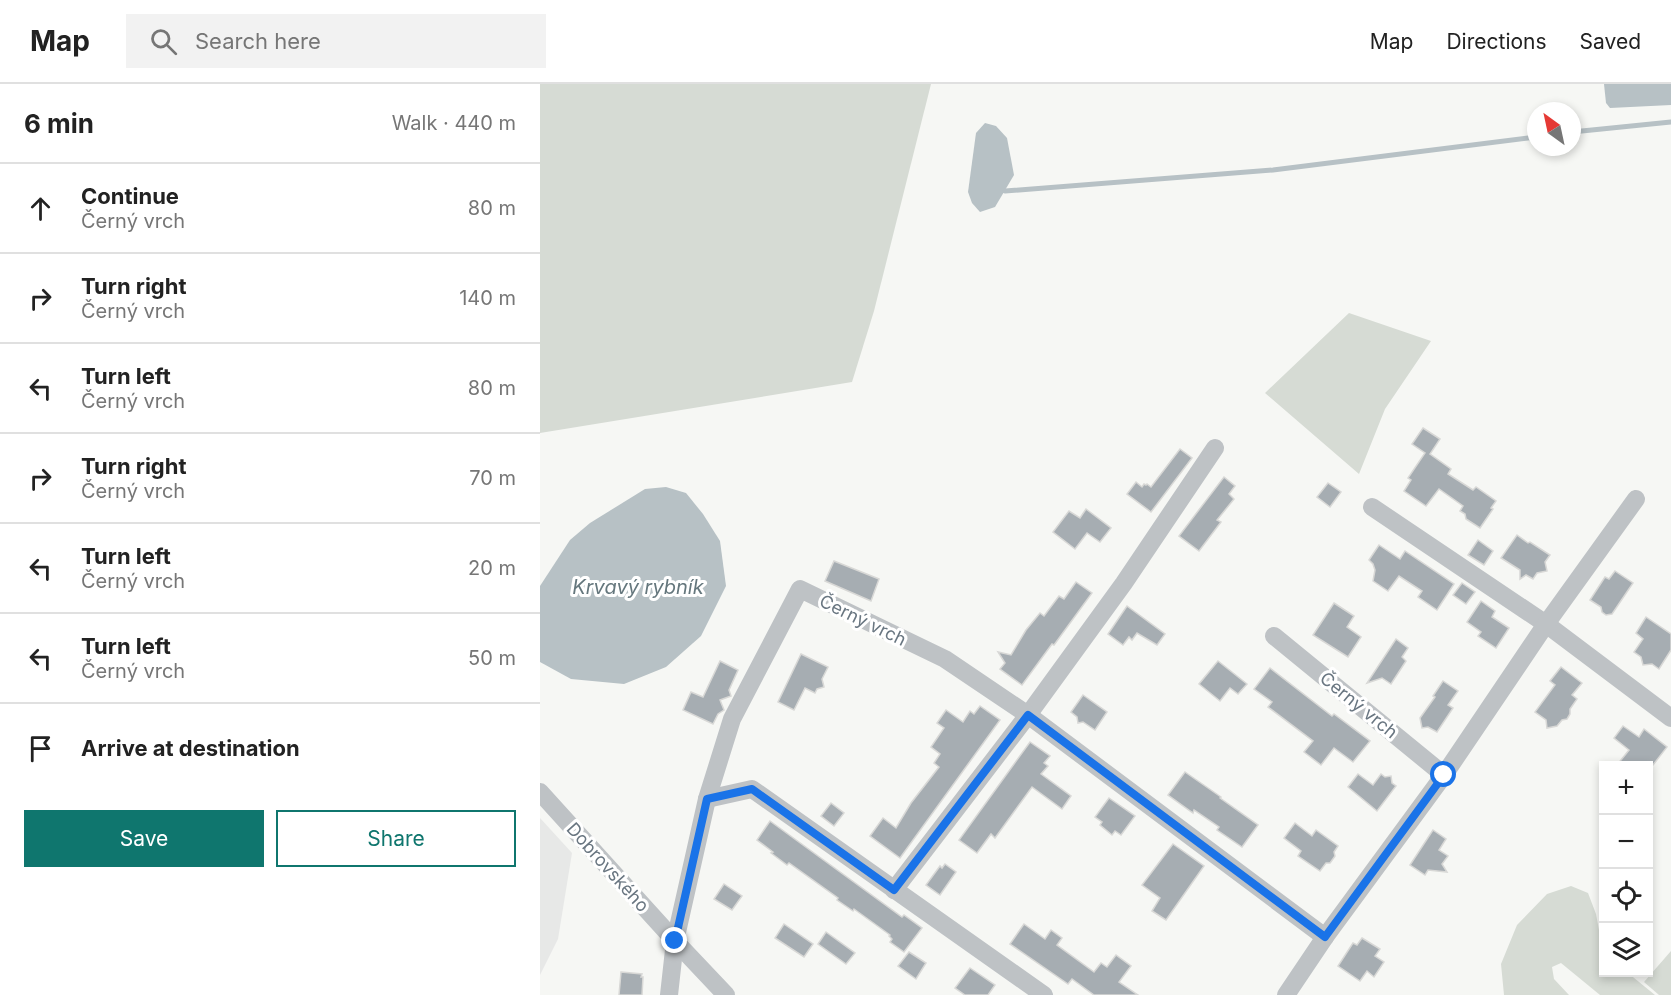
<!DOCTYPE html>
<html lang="en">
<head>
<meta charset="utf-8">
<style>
  :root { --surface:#fff; --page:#f2f2f2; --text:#222; --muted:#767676; --line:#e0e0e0; --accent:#0f766e }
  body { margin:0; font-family:Inter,sans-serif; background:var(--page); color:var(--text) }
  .controls { position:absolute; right:18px; bottom:18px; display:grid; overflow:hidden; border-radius:0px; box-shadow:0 3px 9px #0003 }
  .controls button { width:54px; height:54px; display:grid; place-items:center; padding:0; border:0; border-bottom:2px solid var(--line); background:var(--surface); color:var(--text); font:30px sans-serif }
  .compass { position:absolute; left:987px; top:18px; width:54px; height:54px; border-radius:50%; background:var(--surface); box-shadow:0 3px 9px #0003; rotate:327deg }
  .stop { position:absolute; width:18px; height:18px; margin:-14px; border:4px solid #1a73e8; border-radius:50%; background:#fff }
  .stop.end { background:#1a73e8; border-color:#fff; box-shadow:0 2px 6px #0008 }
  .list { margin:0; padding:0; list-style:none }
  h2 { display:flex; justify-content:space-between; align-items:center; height:78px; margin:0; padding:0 24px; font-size:26px }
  h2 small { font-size:20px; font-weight:400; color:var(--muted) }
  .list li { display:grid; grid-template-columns:39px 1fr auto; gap:18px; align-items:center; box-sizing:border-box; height:90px; padding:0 24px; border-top:2px solid var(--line) }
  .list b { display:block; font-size:22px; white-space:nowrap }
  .list p { margin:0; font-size:20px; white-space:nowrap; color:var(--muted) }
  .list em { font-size:20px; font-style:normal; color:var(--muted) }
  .actions { display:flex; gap:12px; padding:18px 24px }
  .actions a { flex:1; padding:14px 0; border:2px solid var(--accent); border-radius:0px; text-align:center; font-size:21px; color:var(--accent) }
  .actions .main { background:var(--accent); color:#fff }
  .icon { flex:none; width:33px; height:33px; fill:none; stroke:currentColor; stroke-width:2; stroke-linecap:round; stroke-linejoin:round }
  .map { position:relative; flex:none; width:1131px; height:911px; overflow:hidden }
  header { display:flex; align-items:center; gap:36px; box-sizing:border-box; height:84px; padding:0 30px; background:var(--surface); border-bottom:2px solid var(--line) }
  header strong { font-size:28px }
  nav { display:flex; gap:33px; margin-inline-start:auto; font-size:21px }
  .search { width:420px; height:54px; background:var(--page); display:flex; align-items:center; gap:15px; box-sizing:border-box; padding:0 21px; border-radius:0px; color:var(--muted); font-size:22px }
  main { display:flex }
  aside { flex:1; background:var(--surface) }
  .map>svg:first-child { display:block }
</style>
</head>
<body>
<header>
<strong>Map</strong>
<div class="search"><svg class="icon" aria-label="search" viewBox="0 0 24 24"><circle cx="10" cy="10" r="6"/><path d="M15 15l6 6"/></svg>Search here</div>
<nav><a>Map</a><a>Directions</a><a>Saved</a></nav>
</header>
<main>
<aside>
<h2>6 min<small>Walk · 440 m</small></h2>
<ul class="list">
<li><svg class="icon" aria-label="ahead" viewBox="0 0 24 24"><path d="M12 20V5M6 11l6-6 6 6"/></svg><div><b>Continue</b><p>Černý vrch</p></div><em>80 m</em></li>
<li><svg class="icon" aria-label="right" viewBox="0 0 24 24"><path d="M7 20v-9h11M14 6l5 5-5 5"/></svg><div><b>Turn right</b><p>Černý vrch</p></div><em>140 m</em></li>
<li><svg class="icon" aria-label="left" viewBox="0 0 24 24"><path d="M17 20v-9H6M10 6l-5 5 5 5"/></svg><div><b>Turn left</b><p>Černý vrch</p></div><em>80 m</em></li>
<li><svg class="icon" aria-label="right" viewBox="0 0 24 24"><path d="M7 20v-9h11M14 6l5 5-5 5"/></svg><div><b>Turn right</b><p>Černý vrch</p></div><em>70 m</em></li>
<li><svg class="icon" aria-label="left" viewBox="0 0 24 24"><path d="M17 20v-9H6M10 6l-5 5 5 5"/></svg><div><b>Turn left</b><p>Černý vrch</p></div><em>20 m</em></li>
<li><svg class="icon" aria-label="left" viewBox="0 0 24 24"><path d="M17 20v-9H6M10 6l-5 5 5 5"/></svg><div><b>Turn left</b><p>Černý vrch</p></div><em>50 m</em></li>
<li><svg class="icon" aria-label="arrive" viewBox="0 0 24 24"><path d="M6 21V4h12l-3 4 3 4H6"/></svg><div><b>Arrive at destination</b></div></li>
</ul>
<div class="actions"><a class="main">Save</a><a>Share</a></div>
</aside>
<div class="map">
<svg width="1131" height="911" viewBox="0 0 1131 911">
  <rect width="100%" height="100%" fill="#f6f7f4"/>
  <path fill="#e7e8e7" d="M0,734L32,769L18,855L0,891Z"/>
  <g fill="#d6dbd4">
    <path d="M0,0H391L334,227L312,298L0,349Z"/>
    <path d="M809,229L891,257L845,325L819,390L725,309Z"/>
    <path d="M1031,802L1048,809L1056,830L1062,862L1063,864L1064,888L1088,889L1115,911H1060L1021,879L1012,883L1014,895L1029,911H964L961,880L977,841L1007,810Z"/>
    <path d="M1131,867V911H1119L1104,898Z"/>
  </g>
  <g fill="#b7c1c5">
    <path d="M1064,0H1131V21L1070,24L1066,19Z"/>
    <path d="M445,39L456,42L467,54L474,91L455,123L440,128L432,119L428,108L436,49Z"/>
    <path d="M126,403L146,409L163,430L180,457L186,502L161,552L126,583L84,600L31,595L0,578V502L30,456L50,439L105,405Z"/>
  </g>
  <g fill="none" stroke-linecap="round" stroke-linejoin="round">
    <g stroke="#b7c1c5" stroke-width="5">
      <path d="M1032,48L1131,38"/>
      <path d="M465,107L733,86L996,53"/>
    </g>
  </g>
  <g fill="#a6adb2" stroke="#d8d8d6" stroke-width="1.5">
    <path d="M883,344L900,355L890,370L911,385L908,390L933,406L936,403L956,417L951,424L953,425L940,444L926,435L925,430L920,427L923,422L899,405L886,422L864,407L871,396L868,394L885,369L872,360Z"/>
    <path d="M640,365L652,374L611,428L587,410L596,398L602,403L604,400L606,401L607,400L611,403Z"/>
    <path d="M684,393L695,402L689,410L694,415L677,436L681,438L659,467L639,452Z"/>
    <path d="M788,399L801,408L790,423L777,413Z"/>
    <path d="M546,425L571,444L560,458L547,449L535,465L513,448L529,427L540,434Z"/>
    <path d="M977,451L988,459L990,458L1010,471L1005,478L1007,487L997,489L993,495L986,491L980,495V486L961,474Z"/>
    <path d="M938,456L953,467L944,481L928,471Z"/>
    <path d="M839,461L860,475L865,467L914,500L897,526L878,513L882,507L859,492L848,507L833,497L835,486L833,480L829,476Z"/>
    <path d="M294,477L339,495L331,517L285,497Z"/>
    <path d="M1075,487L1093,499L1072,530L1066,531L1062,528L1061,523L1050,516L1065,493L1069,495Z"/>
    <path d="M536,498L552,509L514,561L512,560L482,601L460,585L465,579L458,568L471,571L486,546L500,529L504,532L519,512L524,515Z"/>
    <path d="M922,499L935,508L926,520L913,511Z"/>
    <path d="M941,517L955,527L952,533L969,544L956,564L938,552L941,548L927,538Z"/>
    <path d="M794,519L814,532L807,543L821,553L808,573L773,551Z"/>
    <path d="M587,522L625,550L617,561L597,549L592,556L589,553L583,561L568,550Z"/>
    <path d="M1106,533L1131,550V566L1119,585L1112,580L1103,581L1101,573L1094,568L1103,555L1096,549Z"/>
    <path d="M856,555L868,564L862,573L866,577L851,600L842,594L827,599Z"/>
    <path d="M261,570L288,583L282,595L284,603L277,605L275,609L265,604L254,626L238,618Z"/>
    <path d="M180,577L198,586L189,606L191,612L180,616L184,626L178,630L173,640L143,626L151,608L163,613Z"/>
    <path d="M678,577L707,600L698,610L690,604L680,617L659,600Z"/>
    <path d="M1021,583L1042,599L1032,611L1037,615L1030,625V630L1027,635L1022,636L1017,642L1007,644L1006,636L995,628L1015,601L1010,597Z"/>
    <path d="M730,584L792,632L794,630L830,657L813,678L794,664L781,681L764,668L773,657L728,623L732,618L714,605Z"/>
    <path d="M903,597L918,607L908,621L913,624L897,648L888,643L882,644L880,634L895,613L893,612Z"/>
    <path d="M543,611L567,628L555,646L543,638L538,639L537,633L531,628Z"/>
    <path d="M440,622L460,636L360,774L330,752L343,734L356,744L371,719L399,683L394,679L400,670L391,663L404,644L397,639L406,626L423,638L430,627L434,630Z"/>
    <path d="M1083,642L1099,653L1104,645L1127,663L1113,681H1077L1089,666L1074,654Z"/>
    <path d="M490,658L510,672L504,679L508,682L501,690L531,712L522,725L492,703L455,754L451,750L437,769L419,756Z"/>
    <path d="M645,688L681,713L680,714L718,741L702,763L677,746L679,743L654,726L653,729L628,711Z"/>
    <path d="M818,690L833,701L841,690L845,693L851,692L852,699L856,702L837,727L808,703Z"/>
    <path d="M569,714L595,732L581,751L575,747L572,751L560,741L562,738L555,733Z"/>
    <path d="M291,719L304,729L294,742L281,732Z"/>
    <path d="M230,737L362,833L364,831L382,844L364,868L350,858L352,855L349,852L350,851L314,825L313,827L297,816L298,814L249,779L247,781L231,769L233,768L217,756Z"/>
    <path d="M755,739L772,752L776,746L798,762L794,768L795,772L790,779H786L780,787L758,772L761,767L744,754Z"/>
    <path d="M893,746L906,755L899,766L908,772L902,780L907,788L888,786L885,791L870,781Z"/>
    <path d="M633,760L664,782L626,836L612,827L620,814L602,801Z"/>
    <path d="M405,780L416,788L400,811L386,801L400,782L402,784Z"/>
    <path d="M184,800L202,812L192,826L174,815Z"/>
    <path d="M244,840L273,860L264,873L235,854Z"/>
    <path d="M484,840L505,855L511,846L522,854L517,861L554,888L561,879L567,883L576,871L591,882L579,898L598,911H554L532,895L528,900L470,860Z"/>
    <path d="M286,848L315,869L306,880L278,860Z"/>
    <path d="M822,854L840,865L835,872L844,878L834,893L827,887L820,897L798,882L813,859L817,861Z"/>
    <path d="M369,868L386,879L376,895L358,882Z"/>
    <path d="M430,884L455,901L448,911H425L415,904Z"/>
    <path d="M81,888L102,890L101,893H103L102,911H79Z"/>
  </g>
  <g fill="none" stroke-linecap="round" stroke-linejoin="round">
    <g stroke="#bec2c5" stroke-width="18">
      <path d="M832,423L1006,540L1131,634"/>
      <path d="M734,552L904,691"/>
      <path d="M0,708L135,857L186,911"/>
      <path d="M167,715L212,705L504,911"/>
      <path d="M354,806L488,631L584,499L675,364"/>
      <path d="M129,911L135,857L167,715L192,635L260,505L405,575L488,631L785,853"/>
      <path d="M746,911L785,853L904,691L1006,540L1096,415"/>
    </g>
  </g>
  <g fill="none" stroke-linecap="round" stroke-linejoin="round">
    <path stroke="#1a73e8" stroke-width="8" d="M135,857L167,715L212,705L354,806L488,631L785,853L904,691"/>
  </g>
  <g text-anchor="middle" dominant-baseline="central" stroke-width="6" stroke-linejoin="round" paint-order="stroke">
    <g font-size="18" fill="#697681" stroke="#fff">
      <text transform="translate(323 536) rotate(26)">Černý vrch</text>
      <text transform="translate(819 621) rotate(39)">Černý vrch</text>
      <text transform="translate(68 783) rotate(48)">Dobrovského</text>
    </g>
    <g font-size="20" font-style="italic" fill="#65777d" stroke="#fff">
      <text x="98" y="503">Krvavý rybník</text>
    </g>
  </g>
</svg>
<div class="controls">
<button>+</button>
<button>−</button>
<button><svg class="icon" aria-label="locate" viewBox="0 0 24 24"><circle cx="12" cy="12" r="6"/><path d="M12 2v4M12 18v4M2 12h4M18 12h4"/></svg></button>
<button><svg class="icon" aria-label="layers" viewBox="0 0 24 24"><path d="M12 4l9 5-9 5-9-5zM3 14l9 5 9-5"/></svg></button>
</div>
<svg class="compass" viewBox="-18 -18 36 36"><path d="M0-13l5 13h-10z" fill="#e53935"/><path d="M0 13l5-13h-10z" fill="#767676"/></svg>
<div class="stop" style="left:904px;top:691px"></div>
<div class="stop end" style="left:135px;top:857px"></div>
</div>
</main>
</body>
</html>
